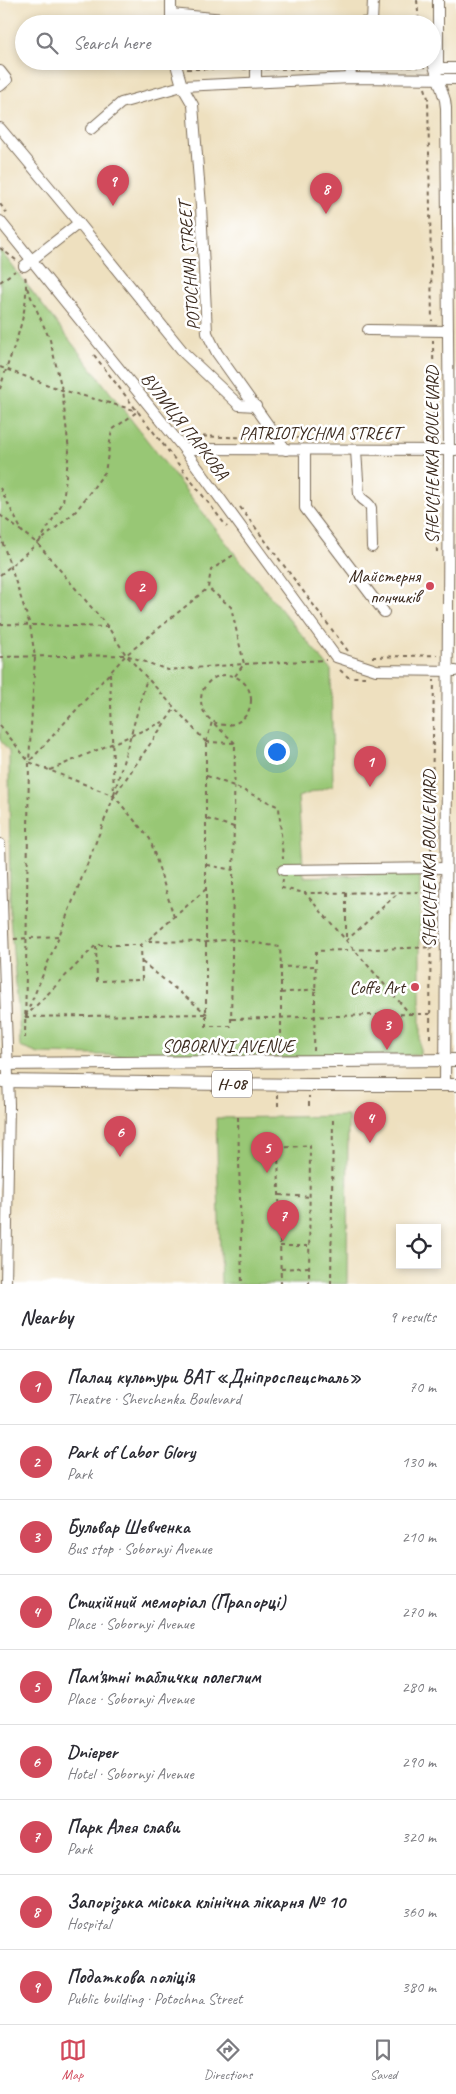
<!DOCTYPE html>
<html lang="en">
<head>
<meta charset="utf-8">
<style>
  :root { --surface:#fff; --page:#f2f2f3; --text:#2b2b33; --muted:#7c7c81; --line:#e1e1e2; --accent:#d1495b }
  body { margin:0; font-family:Caveat,sans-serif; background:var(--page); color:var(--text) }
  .controls { position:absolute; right:15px; bottom:15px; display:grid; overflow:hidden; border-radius:0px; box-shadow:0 2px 8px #0003 }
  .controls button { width:45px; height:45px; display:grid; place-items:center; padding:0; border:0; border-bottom:1px solid var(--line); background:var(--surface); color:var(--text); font:25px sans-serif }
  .you { position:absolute; left:276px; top:751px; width:18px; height:18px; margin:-12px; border:4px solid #fff; border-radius:50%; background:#1a73e8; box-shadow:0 0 0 8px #1a73e833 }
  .badge { display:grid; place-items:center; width:32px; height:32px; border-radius:50%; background:var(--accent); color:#fff; font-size:16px; font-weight:700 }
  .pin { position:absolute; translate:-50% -41px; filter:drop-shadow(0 1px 2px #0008) }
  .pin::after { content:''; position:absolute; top:26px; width:18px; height:15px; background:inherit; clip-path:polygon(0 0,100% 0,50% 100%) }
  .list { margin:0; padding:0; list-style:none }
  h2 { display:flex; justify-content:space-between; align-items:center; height:65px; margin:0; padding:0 20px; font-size:21px }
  h2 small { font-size:16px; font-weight:400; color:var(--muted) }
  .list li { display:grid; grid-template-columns:32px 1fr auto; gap:15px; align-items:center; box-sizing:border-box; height:75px; padding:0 20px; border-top:1px solid var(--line) }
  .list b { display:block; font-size:19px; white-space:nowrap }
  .list p { margin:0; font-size:16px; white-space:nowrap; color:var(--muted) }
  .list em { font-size:16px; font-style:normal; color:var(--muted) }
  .icon { flex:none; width:28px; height:28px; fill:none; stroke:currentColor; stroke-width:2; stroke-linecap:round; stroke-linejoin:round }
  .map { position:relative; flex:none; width:456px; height:1284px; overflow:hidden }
  .search { position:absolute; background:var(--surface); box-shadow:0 2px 8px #0003; left:15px; right:15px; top:15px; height:55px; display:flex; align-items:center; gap:12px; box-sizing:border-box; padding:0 18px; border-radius:28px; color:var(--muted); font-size:19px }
  .sheet { height:740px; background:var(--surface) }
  nav { display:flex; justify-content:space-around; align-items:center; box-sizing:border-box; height:70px; border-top:1px solid var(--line); background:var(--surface); font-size:14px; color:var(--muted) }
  nav a { display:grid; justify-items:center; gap:2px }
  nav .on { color:var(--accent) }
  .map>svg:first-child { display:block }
</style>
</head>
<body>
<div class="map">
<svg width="456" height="1284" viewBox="0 0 456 1284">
  <rect width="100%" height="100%" fill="#fff"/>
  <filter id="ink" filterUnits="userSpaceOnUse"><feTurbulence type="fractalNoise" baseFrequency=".02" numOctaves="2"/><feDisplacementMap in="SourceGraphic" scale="10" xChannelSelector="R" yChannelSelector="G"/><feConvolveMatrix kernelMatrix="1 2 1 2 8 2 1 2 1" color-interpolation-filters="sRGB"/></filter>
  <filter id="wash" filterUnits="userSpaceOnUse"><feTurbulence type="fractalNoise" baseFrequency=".0096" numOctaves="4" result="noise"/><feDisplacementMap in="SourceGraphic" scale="20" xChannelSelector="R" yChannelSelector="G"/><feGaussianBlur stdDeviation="1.12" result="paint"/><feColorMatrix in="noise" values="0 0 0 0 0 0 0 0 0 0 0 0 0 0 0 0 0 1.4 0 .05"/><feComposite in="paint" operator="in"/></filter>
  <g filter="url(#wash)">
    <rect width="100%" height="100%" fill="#eee0bf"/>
    <g fill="#98c775" stroke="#6a784a">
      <path d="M0,250L235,554L331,670L333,785L298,797L304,877L420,873V1055L281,1058L39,1054L20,1047L19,1019L10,918L9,751L0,740Z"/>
      <path d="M348,1116L347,1284H221L216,1118Z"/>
    </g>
  </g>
  <g filter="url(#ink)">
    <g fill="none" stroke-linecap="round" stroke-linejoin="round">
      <g stroke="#7a6a56" stroke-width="12">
        <g id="minor">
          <path d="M171,0V24"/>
          <path d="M438,0V68H456"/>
          <path d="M171,14L255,22"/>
          <path d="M255,24V22L349,23"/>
          <path d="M349,24L372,22L373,0"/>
          <path d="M432,37L433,63L445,100L446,108L449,450L445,1085"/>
          <path d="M175,61L182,86L193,105L201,206L207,333L217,353L286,450"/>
          <path d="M256,61V81"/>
          <path d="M350,61L351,78"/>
          <path d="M0,71L7,80L0,86"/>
          <path d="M0,128L79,223L24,266"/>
          <path d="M91,129L121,103L182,86L351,78L456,79"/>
          <path d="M0,221L184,449L336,657L376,670L456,671"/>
          <path d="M79,223L185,354L239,405L256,406"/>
          <path d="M368,330L448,331"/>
          <path d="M184,449L456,450"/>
          <path d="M305,450V508L384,612"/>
          <path d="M356,451L359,494C361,501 369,501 371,508L372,547"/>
          <path d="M0,844L9,1105L6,1284"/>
          <path d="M283,870L446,868"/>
        </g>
      </g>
      <g stroke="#7a6a56" stroke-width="14">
        <g id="major">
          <path d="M0,1064L456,1060"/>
          <path d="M0,1081L310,1085H456"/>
        </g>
      </g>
      <g stroke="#7a6a56" stroke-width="2" stroke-dasharray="4 4" stroke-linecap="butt">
        <path d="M417,0L419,24"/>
        <path d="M420,61L421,67H425"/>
        <path d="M392,67H421V69"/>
        <path d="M187,69H247"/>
        <path d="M265,69L330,68"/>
        <path d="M425,88L428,98L432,321"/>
        <path d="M0,204L7,213"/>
        <path d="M0,248L16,260"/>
        <path d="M0,282L15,271"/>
        <path d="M27,288L50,340L62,390L69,451L63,502L38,544"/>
        <path d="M433,340L434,441"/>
        <path d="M94,355L227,527"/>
        <path d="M0,367L62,390L138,411"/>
        <path d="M0,389C10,352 31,315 25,275"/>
        <path d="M187,436L265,438"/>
        <path d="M289,438H305"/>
        <path d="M435,460L437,553"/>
        <path d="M0,488L23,533"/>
        <path d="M240,507L348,651"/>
        <path d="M0,515L38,544L108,627L126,655L206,742"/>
        <path d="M0,535L30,625L35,657L29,762"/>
        <path d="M0,575L76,511L105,472L112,430L138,411"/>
        <path d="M0,624L108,627"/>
        <path d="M0,657L126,655L168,670L244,664L231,607L208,588"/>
        <path d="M372,657L438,655"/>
        <path d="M340,670L348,677H365"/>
        <path d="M110,673L114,796"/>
        <circle cx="226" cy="700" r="25"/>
        <path d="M235,676L244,664L326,660"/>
        <path d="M0,725L29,762L25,1038"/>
        <path d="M206,742L235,743L231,1026H206Z"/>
        <path d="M206,742L212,722L235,743"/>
        <path d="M50,770L163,722"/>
        <path d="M207,776L234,786L279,807L283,859"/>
        <path d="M114,794L147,678"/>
        <path d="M207,819L234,827"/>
        <path d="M431,858L434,680"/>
        <path d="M207,865L233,870"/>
        <path d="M283,879L282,888L305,893"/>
        <path d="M206,889L147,941L207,942L233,939L280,947L281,967"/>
        <path d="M346,893V941"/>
        <path d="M174,917L150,839L114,796L29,762L126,655L208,588L211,570L235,554"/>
        <path d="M14,939L59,936L114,796L175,708"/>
        <path d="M346,941L398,893"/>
        <path d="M96,946L97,981L142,980L141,945"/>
        <path d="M142,962L207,1014"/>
        <path d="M281,993L316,989"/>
        <path d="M410,1014H430"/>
        <path d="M26,1015L59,936"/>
        <path d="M25,1017L205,1014"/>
        <path d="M25,1017L96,945H141L146,941"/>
        <path d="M232,1019L410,1014L305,893L430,892"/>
        <path d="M430,1038L431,878"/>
        <path d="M281,1050V967L316,966"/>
        <path d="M314,1051L316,951L436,947"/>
        <path d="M278,1106V1094"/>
        <path d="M309,1106V1096"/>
        <path d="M238,1117L242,1284"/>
        <path d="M280,1195L310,1197"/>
        <path d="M280,1246H309"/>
        <path d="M281,1269L309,1267"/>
        <path d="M281,1284L278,1148L310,1145L309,1284"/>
        <path d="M331,1284L333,1116"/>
      </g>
      <use href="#minor" stroke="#fff" stroke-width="10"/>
      <use href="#major" stroke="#fff" stroke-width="12"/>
    </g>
  </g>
  <g fill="#d1495b" stroke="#fff" stroke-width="2">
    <circle cx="430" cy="586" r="5"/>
    <circle cx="415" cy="987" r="5"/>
  </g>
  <g text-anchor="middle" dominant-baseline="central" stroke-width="5" stroke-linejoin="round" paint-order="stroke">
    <rect fill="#fff" stroke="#766a62" stroke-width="1" x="212" y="1070.5" width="40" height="27" rx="4"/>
    <g font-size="16" font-weight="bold" fill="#3b2a1e">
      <text x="232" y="1084">Н-08</text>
    </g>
    <g font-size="18" fill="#3b2a1e" stroke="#fff">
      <text transform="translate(189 266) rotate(-94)">POTOCHNA STREET</text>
      <text transform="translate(185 426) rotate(52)">ВУЛИЦЯ ПАРКОВА</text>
      <text x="320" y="433">PATRIOTYCHNA STREET</text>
      <text transform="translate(432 455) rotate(-90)">SHEVCHENKA BOULEVARD</text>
      <text transform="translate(429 859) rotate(-90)">SHEVCHENKA BOULEVARD</text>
      <text x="228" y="1046">SOBORNYI AVENUE</text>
    </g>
    <g font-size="18" fill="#3b2a1e" stroke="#fff" text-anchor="end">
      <text x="420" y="576">Майстерня<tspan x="420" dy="21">пончиків</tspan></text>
      <text x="405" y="987">Coffe Art</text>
    </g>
  </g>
</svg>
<div class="controls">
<button><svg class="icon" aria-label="locate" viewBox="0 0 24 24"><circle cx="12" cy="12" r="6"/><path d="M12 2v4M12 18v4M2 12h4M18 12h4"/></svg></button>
</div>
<div class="you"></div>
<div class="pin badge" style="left:370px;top:787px">1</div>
<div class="pin badge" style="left:141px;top:612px">2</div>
<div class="pin badge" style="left:387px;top:1050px">3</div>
<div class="pin badge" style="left:370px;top:1143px">4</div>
<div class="pin badge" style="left:267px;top:1173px">5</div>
<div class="pin badge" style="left:120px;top:1157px">6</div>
<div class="pin badge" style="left:283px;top:1241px">7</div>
<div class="pin badge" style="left:326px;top:214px">8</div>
<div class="pin badge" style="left:113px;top:206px">9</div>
<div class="search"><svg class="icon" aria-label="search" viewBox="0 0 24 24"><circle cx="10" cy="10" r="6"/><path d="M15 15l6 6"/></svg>Search here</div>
</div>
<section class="sheet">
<h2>Nearby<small>9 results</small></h2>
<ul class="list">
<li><span class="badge">1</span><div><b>Палац культури ВАТ «Дніпроспецсталь»</b><p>Theatre · Shevchenka Boulevard</p></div><em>70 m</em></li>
<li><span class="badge">2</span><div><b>Park of Labor Glory</b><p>Park</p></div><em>130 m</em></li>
<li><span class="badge">3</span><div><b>Бульвар Шевченка</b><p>Bus stop · Sobornyi Avenue</p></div><em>210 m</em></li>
<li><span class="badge">4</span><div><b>Стихійний меморіал (Прапорці)</b><p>Place · Sobornyi Avenue</p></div><em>270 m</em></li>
<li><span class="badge">5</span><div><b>Пам'ятні таблички полеглим</b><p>Place · Sobornyi Avenue</p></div><em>280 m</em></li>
<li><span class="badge">6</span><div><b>Dnieper</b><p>Hotel · Sobornyi Avenue</p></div><em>290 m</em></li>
<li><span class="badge">7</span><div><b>Парк Алея слави</b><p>Park</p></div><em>320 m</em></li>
<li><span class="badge">8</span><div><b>Запорізька міська клінічна лікарня № 10</b><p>Hospital</p></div><em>360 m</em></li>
<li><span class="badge">9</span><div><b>Податкова поліція</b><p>Public building · Potochna Street</p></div><em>380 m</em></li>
</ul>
</section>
<nav>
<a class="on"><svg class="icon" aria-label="map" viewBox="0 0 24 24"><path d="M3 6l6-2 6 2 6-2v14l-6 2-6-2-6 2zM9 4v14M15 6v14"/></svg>Map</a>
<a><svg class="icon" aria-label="directions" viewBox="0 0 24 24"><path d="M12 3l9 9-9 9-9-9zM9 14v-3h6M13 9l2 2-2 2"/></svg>Directions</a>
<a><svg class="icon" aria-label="saved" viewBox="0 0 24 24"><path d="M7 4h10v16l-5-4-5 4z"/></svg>Saved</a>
</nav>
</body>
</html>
